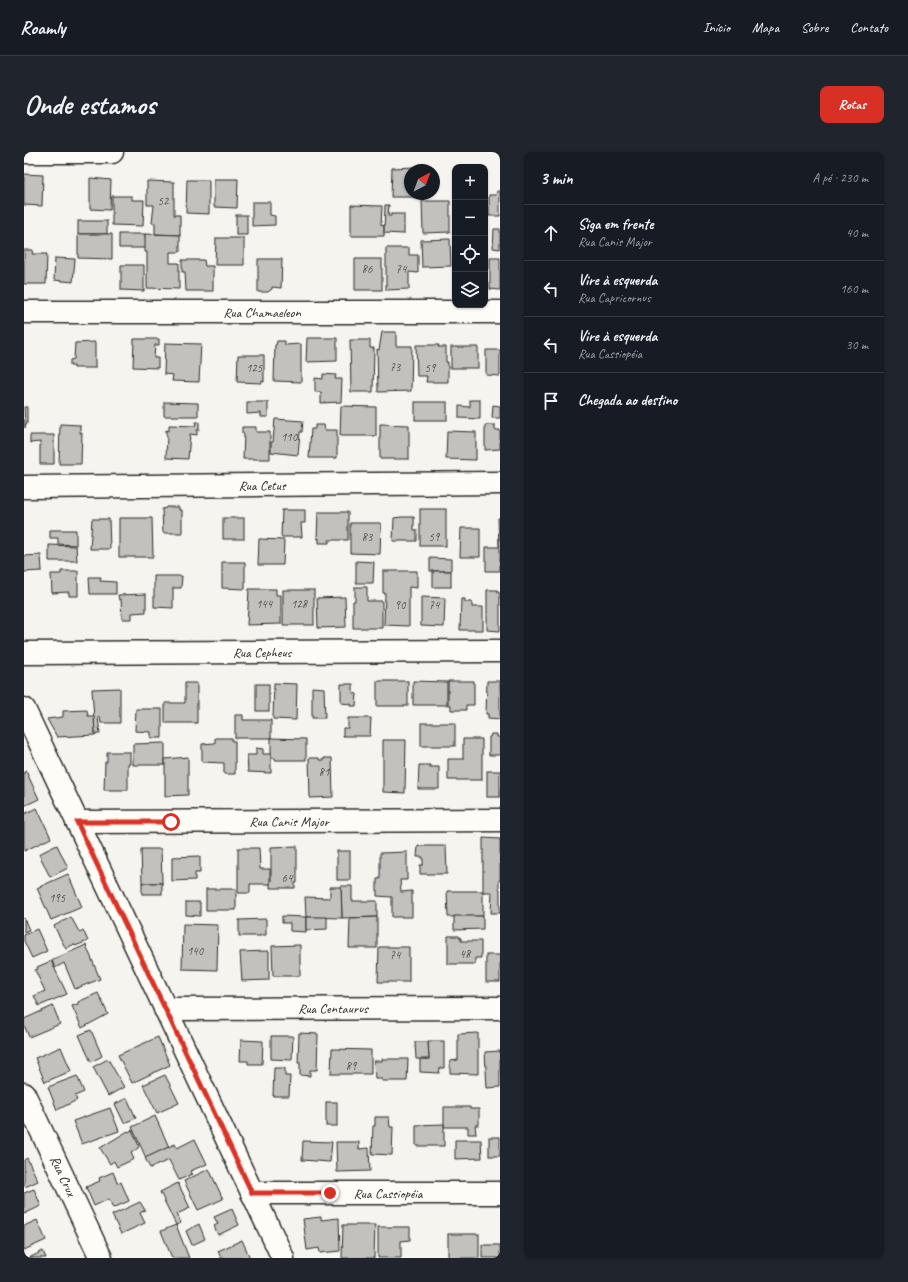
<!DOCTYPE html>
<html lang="pt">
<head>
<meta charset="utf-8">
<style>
  :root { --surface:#171b24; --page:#20242c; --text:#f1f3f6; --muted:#9ea1a6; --line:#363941; --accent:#d93025 }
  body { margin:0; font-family:Caveat,sans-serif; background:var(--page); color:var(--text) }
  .controls { position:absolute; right:12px; top:12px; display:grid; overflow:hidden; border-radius:8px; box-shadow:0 1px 3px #0004 }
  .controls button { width:36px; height:36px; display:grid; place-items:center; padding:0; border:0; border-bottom:1px solid var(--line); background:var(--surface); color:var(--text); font:20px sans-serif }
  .compass { position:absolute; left:380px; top:12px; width:36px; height:36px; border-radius:50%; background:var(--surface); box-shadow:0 1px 3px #0004; rotate:41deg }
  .stop { position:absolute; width:12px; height:12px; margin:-9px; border:3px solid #d93025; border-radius:50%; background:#fff }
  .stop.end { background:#d93025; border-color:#fff; box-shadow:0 1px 4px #0008 }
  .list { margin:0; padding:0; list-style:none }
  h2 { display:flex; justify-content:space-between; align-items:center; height:52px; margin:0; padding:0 16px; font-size:17px }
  h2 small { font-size:13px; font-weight:400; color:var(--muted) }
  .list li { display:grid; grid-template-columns:26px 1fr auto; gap:12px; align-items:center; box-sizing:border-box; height:56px; padding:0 16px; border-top:1px solid var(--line) }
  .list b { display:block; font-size:15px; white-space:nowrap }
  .list p { margin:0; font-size:13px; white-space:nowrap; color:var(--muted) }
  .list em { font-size:13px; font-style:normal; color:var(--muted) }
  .icon { flex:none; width:22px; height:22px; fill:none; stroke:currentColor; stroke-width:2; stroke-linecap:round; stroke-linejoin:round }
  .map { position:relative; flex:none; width:476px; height:1106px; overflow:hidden; border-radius:8px }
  header { display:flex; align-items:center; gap:24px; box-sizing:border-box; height:56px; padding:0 20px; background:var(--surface); border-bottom:1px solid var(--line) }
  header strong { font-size:19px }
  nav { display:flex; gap:22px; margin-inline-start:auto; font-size:14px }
  .intro { display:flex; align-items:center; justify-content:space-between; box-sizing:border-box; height:96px; padding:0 24px }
  h1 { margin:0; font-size:28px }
  .button { padding:10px 18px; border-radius:8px; background:var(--accent); color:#fff; font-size:14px; font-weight:700 }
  main { display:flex; gap:24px; padding:0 24px }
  aside { flex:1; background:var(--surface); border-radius:8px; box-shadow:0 1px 3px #0004 }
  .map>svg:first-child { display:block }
</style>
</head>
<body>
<header>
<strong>Roamly</strong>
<nav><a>Início</a><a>Mapa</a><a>Sobre</a><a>Contato</a></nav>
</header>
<div class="intro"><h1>Onde estamos</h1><a class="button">Rotas</a></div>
<main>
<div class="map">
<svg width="476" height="1106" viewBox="0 0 476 1106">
  <rect width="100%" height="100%" fill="#f5f4ef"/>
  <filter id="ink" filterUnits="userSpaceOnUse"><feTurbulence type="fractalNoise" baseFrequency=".025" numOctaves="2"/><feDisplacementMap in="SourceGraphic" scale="8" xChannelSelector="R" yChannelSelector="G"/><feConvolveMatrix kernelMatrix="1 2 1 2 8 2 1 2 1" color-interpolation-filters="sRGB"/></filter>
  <g filter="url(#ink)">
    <g fill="#c2c1be" stroke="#2b2b2b">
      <path d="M391,15V18H386V42H391V45H367L368,16Z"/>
      <path d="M0,22L19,23L18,54L0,53Z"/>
      <path d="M66,26L87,28L86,58L66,57Z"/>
      <path d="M190,27H214L213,56L190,55Z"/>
      <path d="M163,28H185V62L162,61Z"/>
      <path d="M123,29L150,30V63H156V83L131,82V71H128L130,53H123Z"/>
      <path d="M473,39H476V64H465V43H472Z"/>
      <path d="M88,44H108V48H120L119,74L88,73Z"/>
      <path d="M398,49H426V80L399,81Z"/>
      <path d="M228,50H246V63L251,64V73L228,74Z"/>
      <path d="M327,53L358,54L357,73L360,74V84H327Z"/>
      <path d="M361,53H365L364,64H367V62H380V82L360,81Z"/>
      <rect x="212" y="63" width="11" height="20"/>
      <rect x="54" y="69" width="29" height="13"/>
      <path d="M470,77H476V97L469,96Z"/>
      <path d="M54,82H88V107L54,106Z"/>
      <path d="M95,82H121L122,96H95Z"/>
      <path d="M121,82L156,83V100H146V111H155V137L123,136V100H121Z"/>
      <path d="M192,86H220V113H191Z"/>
      <path d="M426,87L427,114L398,115L397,88Z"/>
      <path d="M362,96H385V103H394V121L385,120V137L362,138Z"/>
      <path d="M0,98H9L8,102H23L22,132H0Z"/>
      <path d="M31,106L51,107L49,130L30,128Z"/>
      <path d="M466,106H476V138L466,137Z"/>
      <path d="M234,107H258L257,136L248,135V137L244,140H234Z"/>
      <rect x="331" y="107" width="27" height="31"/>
      <path d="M158,108H180L181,114H189V139H162L161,120H158Z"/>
      <path d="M97,113H120V139L97,138Z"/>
      <path d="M358,180H372V194H388L387,239L354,240L353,197L355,198Z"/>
      <path d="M283,186H313V209L282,210Z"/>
      <path d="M110,187H135V193H131L130,206H134V216L109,215Z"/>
      <path d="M326,188H346V196H350L349,240H327Z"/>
      <path d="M253,189H261V193L277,192V230L250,229L251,193H252Z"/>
      <path d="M71,190V216H50V214H46V208L50,207L51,191Z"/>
      <path d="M141,191L177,192L175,230L148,229L149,223L140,222Z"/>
      <path d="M392,193H415L414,195H422V210H424V230H402L403,224H393Z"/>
      <rect x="427" y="195" width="27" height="21"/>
      <path d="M462,198H476V224L462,223Z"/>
      <path d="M214,203H240V230L238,229V231L213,230Z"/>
      <path d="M299,222L312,223L311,227H318L317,250L297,251V240H291V226L299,227Z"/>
      <path d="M446,248H456V267L435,266V254L446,255Z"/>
      <path d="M140,250L174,251V264H140Z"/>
      <path d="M223,250H244V265H237V261L223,262Z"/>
      <rect x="391" y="250" width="32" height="18"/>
      <path d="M469,253L476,254V266H468Z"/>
      <path d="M317,254L352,255V284H316Z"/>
      <path d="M0,255H3V272H1V276Z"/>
      <path d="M251,267L279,269L278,280H276L274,303L247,300V290H249Z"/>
      <path d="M172,270H175V278H173V283L166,282L164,307L142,306L143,283H142V278L145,279V273L171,274Z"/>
      <path d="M36,272L56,273V281L58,280L57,312H35Z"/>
      <path d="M356,272L385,273V307H356Z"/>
      <path d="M291,273H300L301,278H313V306H285L287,277H291Z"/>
      <path d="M461,273H471V278H476V297L461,298Z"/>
      <path d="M218,275H232V280H246V307H219L220,281H218Z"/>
      <path d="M423,279L452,280V308L422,307Z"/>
      <path d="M6,283H30V312H16V290L6,291Z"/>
      <path d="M142,355H155V358H158V381H139L138,357L142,356Z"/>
      <rect x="396" y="357" width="26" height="37"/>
      <path d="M258,358H281V371H277L278,385H257Z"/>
      <path d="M294,360H324V388H305V391H295V386L293,387Z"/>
      <path d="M377,365H390V378H393V389H369L370,366Z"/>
      <path d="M95,366H128L129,405H95Z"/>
      <rect x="199" y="366" width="21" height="21"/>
      <path d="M474,366H476V419H462V395H475Z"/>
      <path d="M68,367H85L86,397H66Z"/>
      <path d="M326,371H357L356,402L326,401Z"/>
      <path d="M437,376H456V405H436Z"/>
      <path d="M26,378H52V393L34,392V386H26Z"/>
      <path d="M235,387L260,388L259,413H234Z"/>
      <path d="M25,393L52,394L53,409H25Z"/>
      <path d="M17,403L18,419L0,420V404Z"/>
      <path d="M406,406L427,407V419H406Z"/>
      <path d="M332,409L350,410L349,431H332Z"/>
      <path d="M198,410H221V437L198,436Z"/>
      <path d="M37,419H54V444H45V440L28,441L27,422H37Z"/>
      <path d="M359,419H393V436L385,435V474L360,473L361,441H359Z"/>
      <rect x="409" y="419" width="18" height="16"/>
      <path d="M130,424H158L157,436H149V456L130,455Z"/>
      <path d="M65,425H77L76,429L92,430V442H66Z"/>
      <path d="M331,435H343V449H358V476H329V449H331Z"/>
      <path d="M225,437H252V443H257V472L223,473Z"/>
      <rect x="259" y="438" width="31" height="35"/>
      <path d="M463,438H474V441H476V479L463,478Z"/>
      <path d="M122,442V460L108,461V467H98L97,447L95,448L94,443Z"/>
      <path d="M321,445L322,475L294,476L293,446Z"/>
      <path d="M397,445L421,446L420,475L397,474Z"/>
      <path d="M437,447H441V450H448V455H459V478H436Z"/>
      <rect x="353" y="529" width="31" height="25"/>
      <path d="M389,529L423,530V553H389Z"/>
      <path d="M424,529H450V553H442V558H427V553H424Z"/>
      <path d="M463,529H476V567L464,566V562H462Z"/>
      <path d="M161,531H173V571H141V551H161Z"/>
      <path d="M250,531L273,532L272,568L249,567Z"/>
      <rect x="232" y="532" width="13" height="27"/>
      <path d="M317,532H329V541L333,542L332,554H327V552L317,551Z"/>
      <path d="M288,535L300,536L301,566H288Z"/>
      <path d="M96,536V571H77L76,565H74L76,582H71L68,537Z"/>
      <path d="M112,557H138V586H127V580L111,579Z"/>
      <path d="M63,558L64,564H70L71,583L33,585L23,567L39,565V559Z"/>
      <path d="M211,563H219V568H247V586H211Z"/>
      <path d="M324,566H347L346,584H319V576H324Z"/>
      <rect x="397" y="571" width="34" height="23"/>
      <path d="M467,582H473V585H476V603H465V585H466Z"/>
      <path d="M191,586H208V589H211V622H200V611L178,610V592L191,591Z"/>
      <path d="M247,586L282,587V608H251V606H247Z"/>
      <path d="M439,587H458V628H424V607H439Z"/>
      <path d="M359,588H382L381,641L359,640Z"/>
      <path d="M141,591V613H109V592Z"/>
      <path d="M232,596L239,597V602H247V621L224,620L223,603H232Z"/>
      <path d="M83,600H106V612H104V638H80L81,610H83Z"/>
      <path d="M164,605V643L141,644V607Z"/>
      <path d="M285,606H295V608H300V606H308L309,645L286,646Z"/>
      <path d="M395,613H406V615H415V637H394Z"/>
      <path d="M2,619L15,647L0,654V620Z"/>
      <rect x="463" y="619" width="13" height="26"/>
      <path d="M13,656L27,686L0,699V662Z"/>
      <path d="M459,686L476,687V728H475V737H476V761H467L468,740H459Z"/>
      <path d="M33,693L44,716L26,725L15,702Z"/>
      <path d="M273,694V731H271V736H246V729H247V695Z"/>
      <path d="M394,694H422L423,722H396V713H399V705H393Z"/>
      <path d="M214,696H235L236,717H246V732H226V741H214Z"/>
      <path d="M117,697H137L138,731H118Z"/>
      <rect x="313" y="699" width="13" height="29"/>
      <path d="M383,700V728H376L377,740L388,739V765H368V745L353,744V727H356V701Z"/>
      <path d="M176,704V721H171V728L148,729V705Z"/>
      <path d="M44,722L58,755L27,768L13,736Z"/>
      <rect x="118" y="731" width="20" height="11"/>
      <path d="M317,734H328V749H353V765L318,766Z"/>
      <path d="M306,735H317L318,766L282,765L281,745L306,746Z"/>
      <rect x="182" y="737" width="30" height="21"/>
      <path d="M423,739H459V764L424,765Z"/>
      <path d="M162,750H176V764L162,763Z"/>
      <path d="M258,764L282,765V780L266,779V771H258Z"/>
      <path d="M430,764H459V777L430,778Z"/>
      <path d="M47,765L54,778L56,780L59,778L64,789L51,794L50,792L42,797L30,774Z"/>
      <path d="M282,765H303V777L282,778Z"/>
      <path d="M353,765V796H325L326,766Z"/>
      <path d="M0,766L5,778L0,780Z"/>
      <path d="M242,767V783H237V784H215V768Z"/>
      <path d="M159,772L194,773L193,818L158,817Z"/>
      <path d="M13,777L23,799L8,806L0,789V783Z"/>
      <path d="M424,784H435V786H437V789H457V806H451V812H424Z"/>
      <path d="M62,793L76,827L51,837L40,811L31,816L28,808Z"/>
      <path d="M276,793V824H249L248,794Z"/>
      <path d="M355,795H385V830H354Z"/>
      <path d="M245,799V828L218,829L216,800Z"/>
      <rect x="462" y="803" width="14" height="27"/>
      <path d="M27,809L43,842L15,854L10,844L21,839L11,818L14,817L13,815Z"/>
      <path d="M74,841L84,862L58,876L48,854L54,852V850Z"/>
      <path d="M29,854L36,872L5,885L0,873V867Z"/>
      <path d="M67,878L78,904L67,910L55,883Z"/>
      <path d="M275,881L294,882L293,918H286V924L276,923V911H274Z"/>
      <path d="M454,881V922L426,921V909L434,908V882Z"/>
      <path d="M247,884H269L268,908L247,907Z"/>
      <path d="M134,885L146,913L108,931L94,903Z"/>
      <path d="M217,888L239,889L238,912H224V909H216Z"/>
      <path d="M404,889H420V916H416L415,921L396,920V907H405Z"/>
      <path d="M391,890H404L405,907H392Z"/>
      <path d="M37,895L47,919L21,930L11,906Z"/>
      <path d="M308,897L347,898V922H307Z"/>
      <path d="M476,899V935L463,936L461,900Z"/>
      <path d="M84,907L100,935L84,944L69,915Z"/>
      <path d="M358,907H384L383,929H358V927H351L350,909H358Z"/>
      <path d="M250,916H261V924H266L265,944H249Z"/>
      <path d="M141,923L155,951L133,961L119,933Z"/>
      <path d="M53,924L60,940L51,944L53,948L33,958L24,935Z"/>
      <path d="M103,946L112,966L100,971L91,952Z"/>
      <rect x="302" y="950" width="11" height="24"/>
      <path d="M420,955H446V957H455V973H451L452,982H444V975H420Z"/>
      <path d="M86,956L95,979L58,992L49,969Z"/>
      <path d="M131,964L145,995L122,1006L108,975Z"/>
      <path d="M351,965H365L366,975H369L368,1003L348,1002L349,974H351Z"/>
      <path d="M420,972V994H392V973Z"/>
      <path d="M108,978L115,994L114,996L107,1001L110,1007L93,1015L90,1009L86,1012L76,996L104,979L105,980Z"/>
      <rect x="465" y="985" width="11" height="19"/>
      <path d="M171,987L183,1012L166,1019L168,1022L155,1028L145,1008L126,1016L121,1006L151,992L153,996Z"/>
      <path d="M431,988H457L458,1006L431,1007Z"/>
      <path d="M279,989L308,990L306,1010L278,1008Z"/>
      <path d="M312,990H335V997L345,996L346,1019L313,1020Z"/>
      <path d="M3,1006L14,1029L1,1035L0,1034V1008Z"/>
      <path d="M185,1017L199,1047L174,1058L160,1029Z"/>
      <path d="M89,1020L94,1032L97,1030L105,1049L89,1056L85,1047L70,1054L62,1035L76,1029L75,1026Z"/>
      <path d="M154,1031L166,1056L153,1062L157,1071L152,1073L136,1040Z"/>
      <path d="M10,1037L17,1054L0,1062V1041Z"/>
      <path d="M116,1050L121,1058L116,1061L121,1071L97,1082L88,1063Z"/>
      <path d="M208,1057L215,1073L194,1083L190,1074L194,1072L190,1065Z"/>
      <path d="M297,1065V1068L315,1066L316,1099L296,1101L295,1096L283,1098L279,1067Z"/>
      <path d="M13,1068L22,1088L0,1098V1074Z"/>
      <path d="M175,1072L181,1087L168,1093L162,1079Z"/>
      <path d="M152,1073L165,1106H148L137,1079Z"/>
      <path d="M319,1073H351L350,1106H318Z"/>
      <path d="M354,1075H386V1088L377,1089V1106H354Z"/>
      <rect x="424" y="1082" width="31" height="24"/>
      <path d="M218,1088L226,1106H197L194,1099Z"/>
      <rect x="458" y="1093" width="18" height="13"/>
      <path d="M19,1099L22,1106H5Z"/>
    </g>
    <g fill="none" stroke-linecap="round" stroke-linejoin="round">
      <g stroke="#2b2b2b" stroke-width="25">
        <g id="minor">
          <path d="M0,0H88"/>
          <path d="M0,160H476"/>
          <path d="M0,335L476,331"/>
          <path d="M0,501L476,499"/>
          <path d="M0,557L259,1106"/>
          <path d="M53,670L476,668"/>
          <path d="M141,857L476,856"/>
          <path d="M0,942L77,1106"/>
          <path d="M228,1041H476"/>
        </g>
      </g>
      <use href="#minor" stroke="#fdfcf7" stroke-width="22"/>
    </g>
  </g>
  <g fill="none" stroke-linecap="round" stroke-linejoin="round" filter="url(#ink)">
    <path stroke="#d93025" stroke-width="5" d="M147,670H53L228,1041H306"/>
  </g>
  <g text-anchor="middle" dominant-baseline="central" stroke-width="4" stroke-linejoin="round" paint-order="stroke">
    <g font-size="12" fill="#515050">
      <text x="139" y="49">52</text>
      <text x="343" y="117">86</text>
      <text x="377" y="117">74</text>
      <text x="371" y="215">73</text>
      <text x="230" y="216">125</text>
      <text x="406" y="216">59</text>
      <text x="265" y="285">110</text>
      <text x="343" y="385">83</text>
      <text x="410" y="385">59</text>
      <text x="240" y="452">144</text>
      <text x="275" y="452">128</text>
      <text x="376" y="453">90</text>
      <text x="410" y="453">74</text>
      <text x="300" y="620">81</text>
      <text x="263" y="726">64</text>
      <text x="33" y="746">195</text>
      <text x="171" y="799">140</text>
      <text x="441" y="802">48</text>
      <text x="371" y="803">74</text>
      <text x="327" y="914">89</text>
    </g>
    <g font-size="14" fill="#2b2b2b" stroke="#fdfcf7">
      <text x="238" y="160">Rua Chamaeleon</text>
      <text x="238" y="333">Rua Cetus</text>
      <text x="238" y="500">Rua Cepheus</text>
      <text x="265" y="669">Rua Canis Major</text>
      <text x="309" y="856">Rua Centaurus</text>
      <text transform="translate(39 1024) rotate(65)">Rua Crux</text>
      <text x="364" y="1041">Rua Cassiopéia</text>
    </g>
  </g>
</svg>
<div class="controls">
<button>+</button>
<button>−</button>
<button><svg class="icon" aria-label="locate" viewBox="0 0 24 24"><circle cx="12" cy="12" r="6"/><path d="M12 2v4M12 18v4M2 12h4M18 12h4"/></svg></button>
<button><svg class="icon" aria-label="layers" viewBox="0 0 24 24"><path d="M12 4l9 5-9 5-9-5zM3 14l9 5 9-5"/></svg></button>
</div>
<svg class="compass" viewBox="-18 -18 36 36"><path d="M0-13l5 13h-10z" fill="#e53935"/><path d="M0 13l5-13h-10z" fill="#9ea1a6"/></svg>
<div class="stop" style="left:147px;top:670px"></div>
<div class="stop end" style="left:306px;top:1041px"></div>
</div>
<aside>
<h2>3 min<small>A pé · 230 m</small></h2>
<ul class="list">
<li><svg class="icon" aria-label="ahead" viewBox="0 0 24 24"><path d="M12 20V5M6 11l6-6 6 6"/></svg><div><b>Siga em frente</b><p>Rua Canis Major</p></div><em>40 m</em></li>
<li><svg class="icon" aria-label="left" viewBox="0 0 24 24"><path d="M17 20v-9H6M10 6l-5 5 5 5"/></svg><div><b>Vire à esquerda</b><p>Rua Capricornus</p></div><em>160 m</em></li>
<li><svg class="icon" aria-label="left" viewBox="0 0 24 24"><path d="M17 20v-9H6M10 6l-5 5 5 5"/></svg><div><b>Vire à esquerda</b><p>Rua Cassiopéia</p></div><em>30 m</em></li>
<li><svg class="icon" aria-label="arrive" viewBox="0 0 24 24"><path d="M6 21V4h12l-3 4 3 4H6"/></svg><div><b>Chegada ao destino</b></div></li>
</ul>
</aside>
</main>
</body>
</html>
